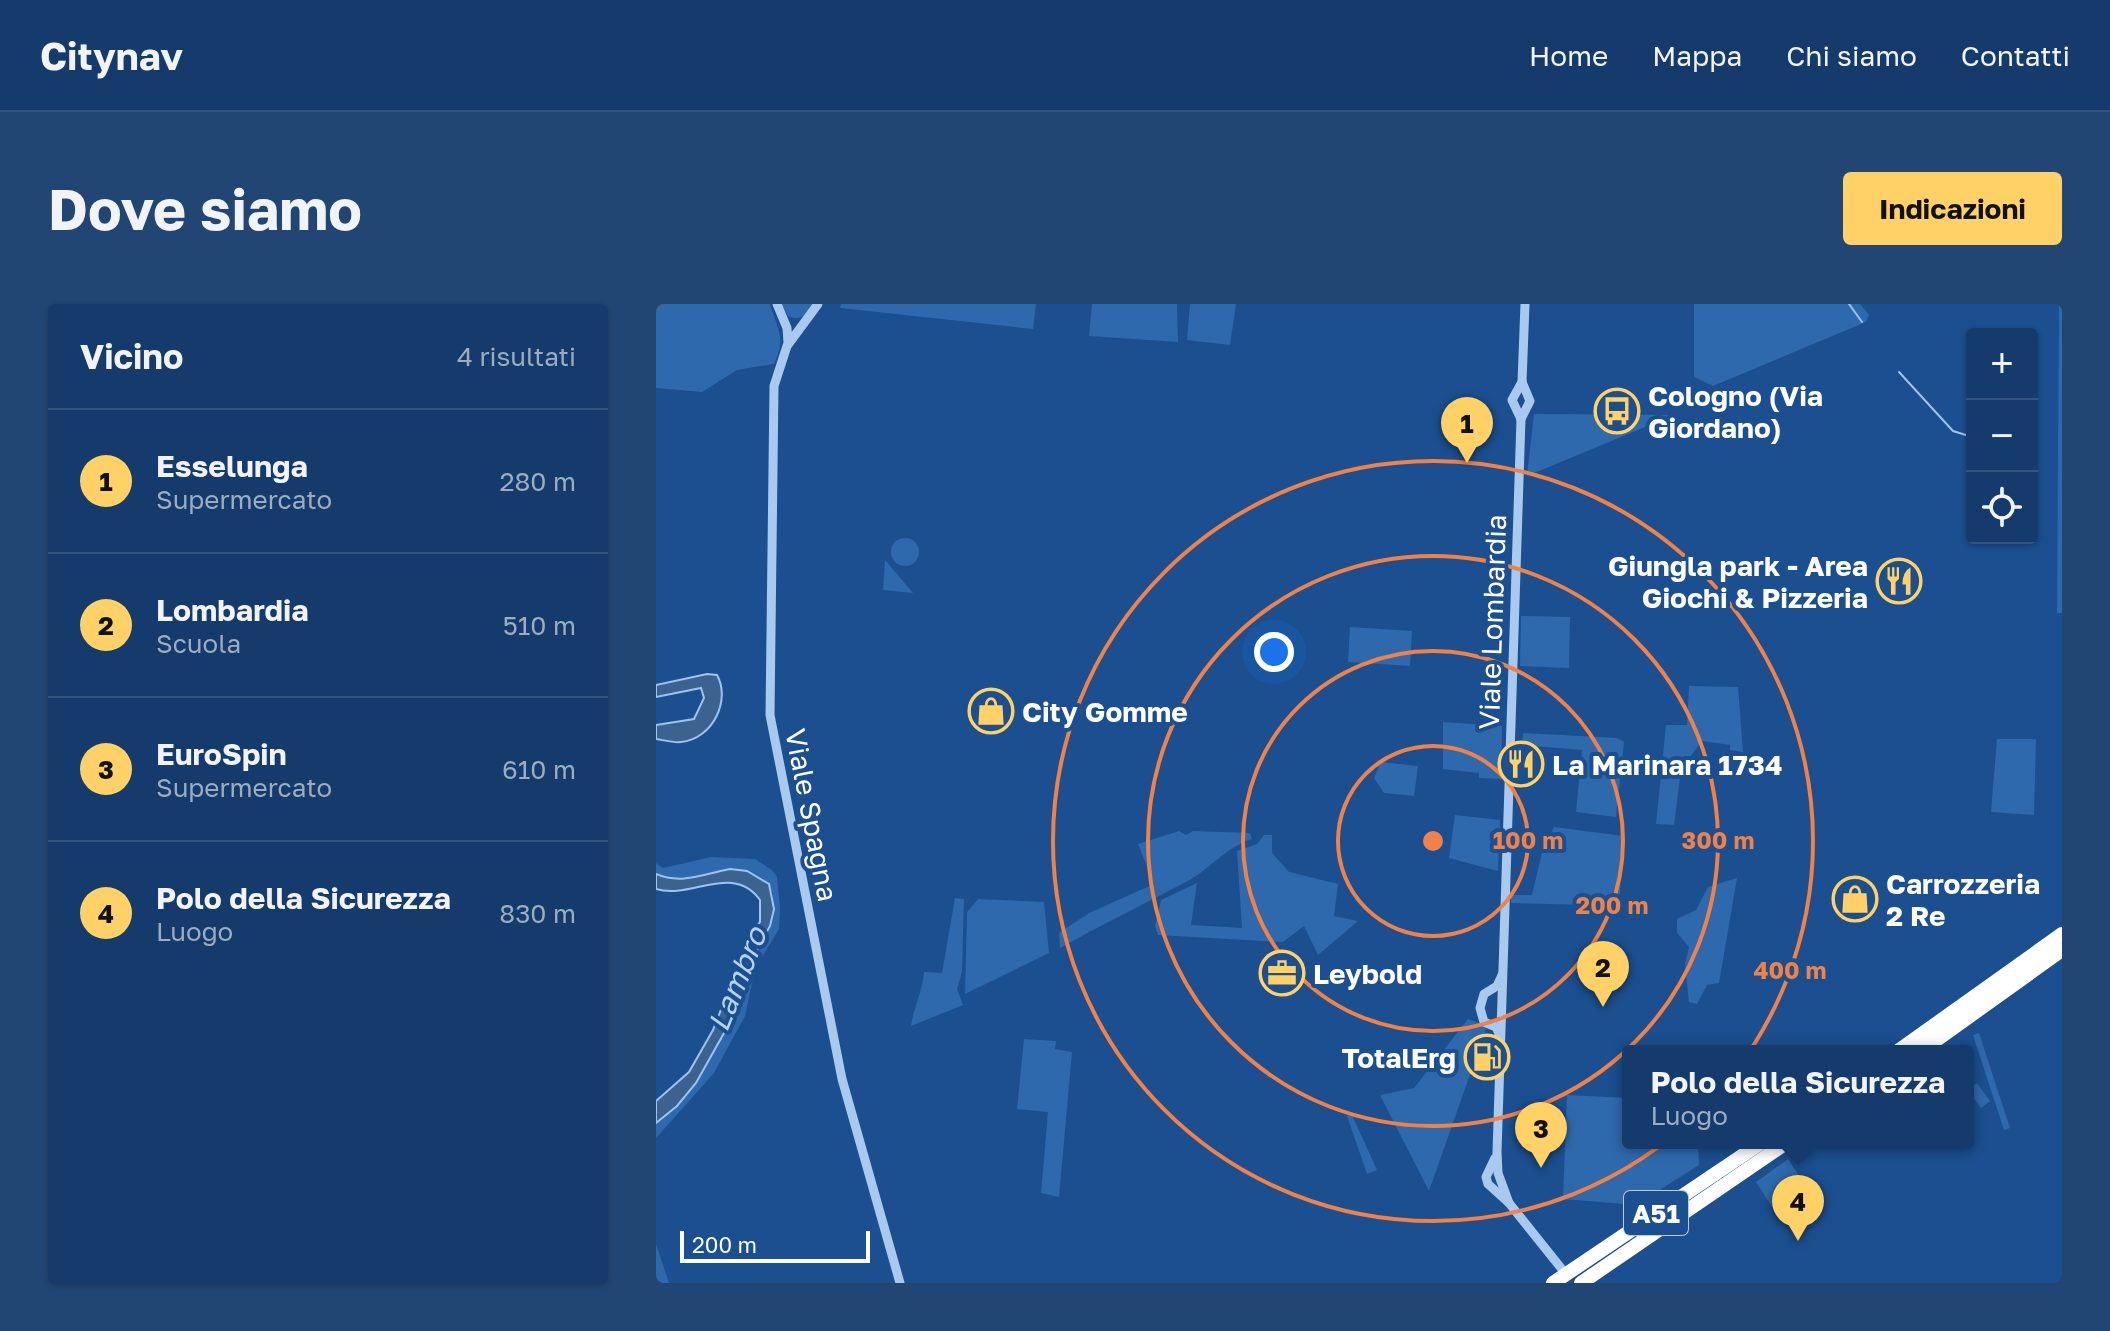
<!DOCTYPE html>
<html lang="it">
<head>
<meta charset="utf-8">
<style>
  :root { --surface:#143b6b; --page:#214673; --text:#f1f3f6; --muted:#9dadc1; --line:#33557e; --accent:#ffd166 }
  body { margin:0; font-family:"Golos Text",sans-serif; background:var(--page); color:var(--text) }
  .controls { position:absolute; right:24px; top:24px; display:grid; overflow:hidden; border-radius:8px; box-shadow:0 2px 6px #0004 }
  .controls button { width:72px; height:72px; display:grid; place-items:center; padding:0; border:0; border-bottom:2px solid var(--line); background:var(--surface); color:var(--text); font:40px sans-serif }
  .scale { position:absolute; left:24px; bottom:20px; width:190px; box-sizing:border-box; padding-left:8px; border:4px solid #fff; border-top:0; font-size:22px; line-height:28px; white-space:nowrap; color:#fff; -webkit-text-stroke:6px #1b4f8f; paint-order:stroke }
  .you { position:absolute; left:618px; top:348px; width:28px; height:28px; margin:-20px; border:6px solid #fff; border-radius:50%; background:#1a73e8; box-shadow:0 0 0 12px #1a73e833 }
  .badge { display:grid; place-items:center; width:52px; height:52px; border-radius:50%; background:var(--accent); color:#111; font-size:26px; font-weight:700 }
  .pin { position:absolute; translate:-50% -66px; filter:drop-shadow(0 2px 4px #0008) }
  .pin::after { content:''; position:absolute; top:42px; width:28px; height:24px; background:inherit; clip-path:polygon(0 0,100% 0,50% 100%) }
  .popup { position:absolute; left:966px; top:741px; width:352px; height:104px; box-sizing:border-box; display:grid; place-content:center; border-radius:8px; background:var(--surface); filter:drop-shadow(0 2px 6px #0005); font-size:26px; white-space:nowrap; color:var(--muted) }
  .popup b { font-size:30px; color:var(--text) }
  .popup::after { content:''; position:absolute; left:50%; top:100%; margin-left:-16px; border:16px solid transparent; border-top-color:var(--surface) }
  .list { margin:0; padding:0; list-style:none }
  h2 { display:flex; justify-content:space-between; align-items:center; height:104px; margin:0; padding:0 32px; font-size:34px }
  h2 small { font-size:26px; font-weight:400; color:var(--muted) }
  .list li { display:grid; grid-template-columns:52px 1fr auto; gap:24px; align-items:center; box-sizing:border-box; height:144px; padding:0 32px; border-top:2px solid var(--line) }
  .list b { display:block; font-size:30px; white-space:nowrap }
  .list p { margin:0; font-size:26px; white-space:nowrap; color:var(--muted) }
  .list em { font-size:26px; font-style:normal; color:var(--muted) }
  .icon { flex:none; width:44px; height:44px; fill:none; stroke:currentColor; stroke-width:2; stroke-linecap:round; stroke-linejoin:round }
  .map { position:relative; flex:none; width:1406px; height:979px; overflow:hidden; border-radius:8px }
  header { display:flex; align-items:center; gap:48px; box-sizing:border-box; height:112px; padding:0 40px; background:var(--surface); border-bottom:2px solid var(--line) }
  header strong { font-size:38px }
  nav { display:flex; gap:44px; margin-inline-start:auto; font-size:28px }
  .intro { display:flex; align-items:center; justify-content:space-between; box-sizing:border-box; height:192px; padding:0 48px }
  h1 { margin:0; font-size:56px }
  .button { padding:20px 36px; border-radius:8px; background:var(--accent); color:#111; font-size:28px; font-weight:700 }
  main { display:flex; gap:48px; padding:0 48px }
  aside { flex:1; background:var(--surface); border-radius:8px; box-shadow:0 2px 6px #0004 }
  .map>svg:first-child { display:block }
</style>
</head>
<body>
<header>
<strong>Citynav</strong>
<nav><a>Home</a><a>Mappa</a><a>Chi siamo</a><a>Contatti</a></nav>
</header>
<div class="intro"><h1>Dove siamo</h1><a class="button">Indicazioni</a></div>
<main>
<aside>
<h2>Vicino<small>4 risultati</small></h2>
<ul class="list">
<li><span class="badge">1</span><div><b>Esselunga</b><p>Supermercato</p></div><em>280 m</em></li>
<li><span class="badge">2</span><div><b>Lombardia</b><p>Scuola</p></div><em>510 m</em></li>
<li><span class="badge">3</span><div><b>EuroSpin</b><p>Supermercato</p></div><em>610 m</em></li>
<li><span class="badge">4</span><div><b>Polo della Sicurezza</b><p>Luogo</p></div><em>830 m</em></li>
</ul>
</aside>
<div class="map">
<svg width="1406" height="979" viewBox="0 0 1406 979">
  <rect width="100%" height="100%" fill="#1b4f8f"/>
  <g fill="#2e69ad">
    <path d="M0,0H114C121,25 131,34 118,60L81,66L46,88L0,84Z"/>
    <path d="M125,0H159C151,10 146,18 132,12Z"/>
    <path d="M185,0H380L377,25L184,4Z"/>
    <path d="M436,0H521L522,38L433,32Z"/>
    <path d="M534,0H580L574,41L531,36Z"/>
    <path d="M1038,0H1204L1213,11L1210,18L1057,82L1038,73Z"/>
    <path d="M1403,0H1406V309H1401Z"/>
    <path d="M878,110L1018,111L871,172Z"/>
    <circle cx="249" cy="248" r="14"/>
    <path d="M229,256L257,289L227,286Z"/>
    <path d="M865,312L914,313L913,364L864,362Z"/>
    <path d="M694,323L756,327L754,362L692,358Z"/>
    <path d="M1033,382L1082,383L1087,448L1074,446V441L1046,437L1025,465L1018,521L1000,520L1010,421H1031Z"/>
    <path d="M787,418L846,422L845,475L823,474V469L787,465Z"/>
    <path d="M867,429L961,434L968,438L960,513L920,508L926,446L866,441Z"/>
    <path d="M1341,435H1380L1378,511L1335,508Z"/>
    <path d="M725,458L762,462L758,492L728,489L718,474Z"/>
    <path d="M799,511L844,516L842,567L793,554Z"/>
    <path d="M898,523L968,532L963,602L855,599V591H876L887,544Z"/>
    <path d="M523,527L530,531L537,527L594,529L596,535C568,544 555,565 530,578C488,600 445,621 404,644L403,629L433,609L498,580L482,540Z"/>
    <path d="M608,531H616V549L633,568L682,580L678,612L702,617L662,651L648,622L627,638L502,631L499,622L505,596L541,579L535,621L586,624L581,547L601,540Z"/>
    <path d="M55,553L99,555L116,566L121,573L124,603L123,625L99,665L89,712L58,769L0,834V819C53,776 63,733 87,674C94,657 105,641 113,624C117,614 116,599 117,588L50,570L15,576L0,570V559L7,564Z"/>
    <path d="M1081,574L1063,679L1051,681L1041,700L1033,698L1029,660L1033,643L1021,629V615L1040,606L1052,583Z"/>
    <path d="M299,594L308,595L306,668L301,685L307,701L255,722C258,702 266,689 268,668L286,669Z"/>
    <path d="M322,595L388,598L393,649L309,690L311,608Z"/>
    <path d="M812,715L831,722L773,887L724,791L758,784Z"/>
    <path d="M1323,729L1354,824L1348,826L1317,731Z"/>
    <path d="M368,735L400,737L399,745L416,748L403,893L385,889L392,808L361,805Z"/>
    <path d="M1321,779L1334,797L1325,804L1312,786Z"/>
    <path d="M911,791L972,794V839H1042L1043,861L980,901L907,895Z"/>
    <path d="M695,809L721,866L711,870L691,812Z"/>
    <path d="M1132,855L1157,893L1120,909L1100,878Z"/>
    <path d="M0,940L13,979H0Z"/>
  </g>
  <g fill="#3c6290" stroke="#9cc4f0" stroke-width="2">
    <path d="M51,370L61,371C75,396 57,435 25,438C17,439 8,436 0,435V421L38,415L48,394L45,384L0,393V381Z"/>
    <path d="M74,565L91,567L113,580L118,605L114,622L92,662L68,729L40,779L21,802L0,819V797L33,768L57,726L95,629L104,618V596C77,558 35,596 0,585V570C25,581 48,570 74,565Z"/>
  </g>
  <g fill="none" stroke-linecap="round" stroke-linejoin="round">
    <g stroke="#9cc4f0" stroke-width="2">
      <path d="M1193,0L1206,18"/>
      <path d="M1243,68L1297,127L1313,132"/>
    </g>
    <g stroke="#a9c9ee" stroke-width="9">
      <path d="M121,0L131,24L132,39"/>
      <path d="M162,0L131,42L118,82L114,411L186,775L244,979"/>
      <path d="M865,115L856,96L866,78L869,0"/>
      <path d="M844,732L840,723L828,718L824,704L828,690L841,682L846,671"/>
      <path d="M839,854L830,873L832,880L853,899L905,964"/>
      <path d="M853,899L842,869L841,848L865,115L874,97L866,78"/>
    </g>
    <g stroke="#fff" stroke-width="14">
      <path d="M1242,747L1406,630"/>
      <path d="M1265,747L1406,646"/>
      <path d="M897,979L1105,839"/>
      <path d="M925,979L1130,839"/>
    </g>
  </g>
  <g fill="none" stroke="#ee8249" stroke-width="4">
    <circle cx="777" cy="537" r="95"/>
    <circle cx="777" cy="537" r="190"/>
    <circle cx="777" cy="537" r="285"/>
    <circle cx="777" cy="537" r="380"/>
  </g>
  <defs>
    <g id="bus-ring" transform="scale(2.3)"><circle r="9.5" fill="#1b4f8f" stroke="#ffd166" stroke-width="1.5"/><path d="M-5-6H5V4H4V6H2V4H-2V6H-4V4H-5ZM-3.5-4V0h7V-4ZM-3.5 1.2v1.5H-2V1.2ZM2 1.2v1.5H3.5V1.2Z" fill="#ffd166"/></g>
    <g id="restaurant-ring" transform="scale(2.3)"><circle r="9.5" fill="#1b4f8f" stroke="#ffd166" stroke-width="1.5"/><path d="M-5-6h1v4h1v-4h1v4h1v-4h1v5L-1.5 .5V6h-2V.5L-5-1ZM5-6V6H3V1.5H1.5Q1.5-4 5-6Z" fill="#ffd166"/></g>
    <g id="shop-ring" transform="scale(2.3)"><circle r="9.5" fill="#1b4f8f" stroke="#ffd166" stroke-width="1.5"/><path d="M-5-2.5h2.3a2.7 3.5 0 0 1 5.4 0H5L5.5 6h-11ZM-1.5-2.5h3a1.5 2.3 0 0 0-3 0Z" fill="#ffd166"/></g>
    <g id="office-ring" transform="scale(2.3)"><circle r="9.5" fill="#1b4f8f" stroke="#ffd166" stroke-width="1.5"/><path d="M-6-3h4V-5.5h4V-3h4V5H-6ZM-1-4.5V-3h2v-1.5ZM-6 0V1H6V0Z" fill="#ffd166"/></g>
    <g id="fuel-ring" transform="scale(2.3)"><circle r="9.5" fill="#1b4f8f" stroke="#ffd166" stroke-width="1.5"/><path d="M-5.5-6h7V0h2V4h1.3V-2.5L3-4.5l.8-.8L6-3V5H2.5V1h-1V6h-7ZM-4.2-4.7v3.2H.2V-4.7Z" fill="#ffd166"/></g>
  </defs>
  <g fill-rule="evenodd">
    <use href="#bus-ring" x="961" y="107"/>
    <use href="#restaurant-ring" x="1243" y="277"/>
    <use href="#shop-ring" x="335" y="407"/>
    <use href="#restaurant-ring" x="865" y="460"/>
    <use href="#shop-ring" x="1199" y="595"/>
    <use href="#office-ring" x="626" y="669"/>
    <use href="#fuel-ring" x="831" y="753"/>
  </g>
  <g text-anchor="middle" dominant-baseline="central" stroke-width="8" stroke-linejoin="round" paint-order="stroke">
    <rect fill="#1b4f8f" stroke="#bbcadd" stroke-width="2" x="968" y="887" width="64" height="44" rx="6"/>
    <g font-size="26" font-weight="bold" fill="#fff">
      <text x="1000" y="909">A51</text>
    </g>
    <g font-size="28" font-weight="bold" fill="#fff" stroke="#1b4f8f" text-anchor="start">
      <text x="992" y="91">Cologno (Via<tspan x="992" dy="32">Giordano)</tspan></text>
      <text x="1212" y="261" text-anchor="end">Giungla park - Area<tspan x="1212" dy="32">Giochi &amp; Pizzeria</tspan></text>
      <text x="366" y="407">City Gomme</text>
      <text x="896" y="460">La Marinara 1734</text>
      <text x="1230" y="579">Carrozzeria<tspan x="1230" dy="32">2 Re</tspan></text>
      <text x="657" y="669">Leybold</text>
      <text x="800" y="753" text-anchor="end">TotalErg</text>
    </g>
    <g font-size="28" fill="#fff" stroke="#1b4f8f">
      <text transform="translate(836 318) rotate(-88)">Viale Lombardia</text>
      <text transform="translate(156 511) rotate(79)">Viale Spagna</text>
    </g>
    <g font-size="30" font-style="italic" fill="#b5d3f5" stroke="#1b4f8f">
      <text transform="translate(81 675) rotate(-68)">Lambro</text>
    </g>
  </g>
  <circle cx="777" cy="537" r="12" fill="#ee8249" stroke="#1b4f8f" stroke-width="4"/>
  <g font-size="24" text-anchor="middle" font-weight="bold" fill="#ee8249" stroke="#1b4f8f" stroke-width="8" stroke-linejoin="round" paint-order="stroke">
    <text x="872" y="545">100 m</text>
    <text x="1062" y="545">300 m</text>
    <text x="956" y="610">200 m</text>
    <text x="1134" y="675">400 m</text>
  </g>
</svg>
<div class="controls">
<button>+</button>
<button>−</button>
<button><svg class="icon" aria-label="locate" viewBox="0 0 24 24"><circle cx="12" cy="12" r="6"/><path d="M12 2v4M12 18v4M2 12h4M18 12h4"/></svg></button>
</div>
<div class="scale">200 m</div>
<div class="you"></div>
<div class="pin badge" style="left:811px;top:159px">1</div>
<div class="pin badge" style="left:947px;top:703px">2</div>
<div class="pin badge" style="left:885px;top:864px">3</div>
<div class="pin badge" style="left:1142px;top:937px">4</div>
<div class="popup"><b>Polo della Sicurezza</b>Luogo</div>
</div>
</main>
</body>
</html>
